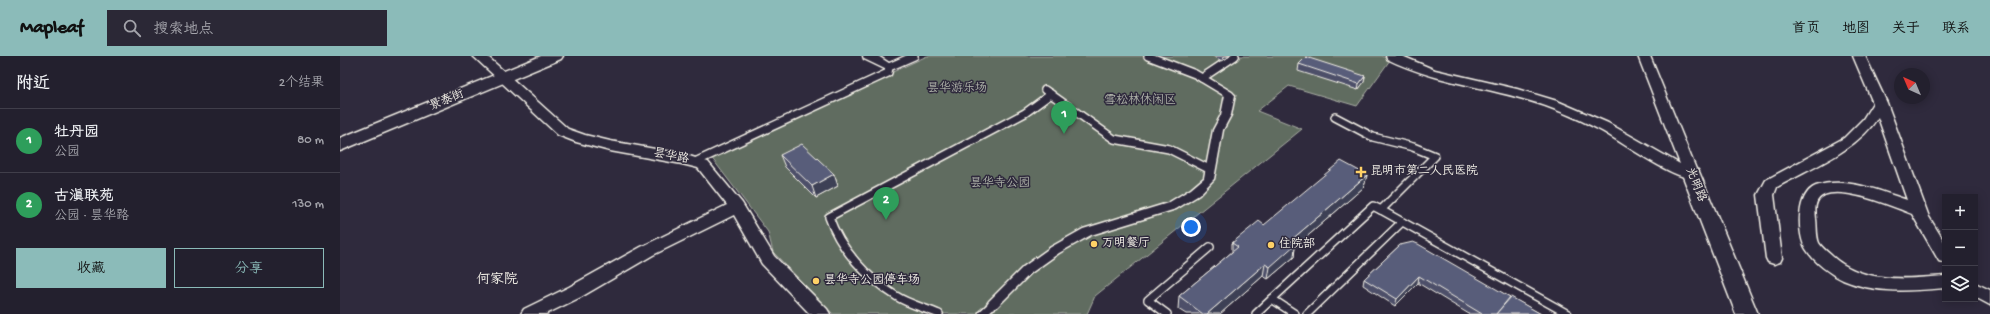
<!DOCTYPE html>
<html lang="zh">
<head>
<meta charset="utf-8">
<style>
  :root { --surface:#23202e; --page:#2b2836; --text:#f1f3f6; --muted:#a3a3aa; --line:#403e4a; --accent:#8bbbb9 }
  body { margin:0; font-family:"Gochi Hand","LXGW WenKai TC",sans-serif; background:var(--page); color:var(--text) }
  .controls { position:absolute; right:12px; bottom:12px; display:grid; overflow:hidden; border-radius:0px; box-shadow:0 2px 10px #0003 }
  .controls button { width:36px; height:36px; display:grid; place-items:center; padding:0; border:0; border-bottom:1px solid var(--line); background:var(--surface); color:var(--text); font:20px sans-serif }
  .compass { position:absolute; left:1554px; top:12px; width:36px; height:36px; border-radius:50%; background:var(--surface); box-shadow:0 2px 10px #0003; rotate:316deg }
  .you { position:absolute; left:851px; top:171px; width:14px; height:14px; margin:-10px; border:3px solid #fff; border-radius:50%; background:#1a73e8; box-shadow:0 0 0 6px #1a73e833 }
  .badge { display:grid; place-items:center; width:26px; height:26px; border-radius:50%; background:var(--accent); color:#fff; font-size:13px; font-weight:700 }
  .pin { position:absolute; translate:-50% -33px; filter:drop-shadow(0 1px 2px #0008) }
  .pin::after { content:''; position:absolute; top:21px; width:14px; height:12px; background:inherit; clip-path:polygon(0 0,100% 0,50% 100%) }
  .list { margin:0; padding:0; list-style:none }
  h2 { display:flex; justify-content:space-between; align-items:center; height:52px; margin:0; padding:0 16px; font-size:17px }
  h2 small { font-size:13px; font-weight:400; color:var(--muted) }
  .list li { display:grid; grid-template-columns:26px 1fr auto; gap:12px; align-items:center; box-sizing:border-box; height:64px; padding:0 16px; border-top:1px solid var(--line) }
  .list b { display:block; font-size:15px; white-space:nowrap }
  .list p { margin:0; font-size:13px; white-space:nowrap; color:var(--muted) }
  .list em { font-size:13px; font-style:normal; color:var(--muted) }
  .actions { display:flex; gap:8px; padding:12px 16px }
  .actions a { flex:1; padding:9px 0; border:1px solid var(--accent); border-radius:0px; text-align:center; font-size:14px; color:var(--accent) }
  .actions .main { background:var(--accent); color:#111 }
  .icon { flex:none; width:22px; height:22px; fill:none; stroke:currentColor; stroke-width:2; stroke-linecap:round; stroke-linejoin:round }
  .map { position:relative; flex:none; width:1650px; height:258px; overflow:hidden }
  header { display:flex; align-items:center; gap:24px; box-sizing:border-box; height:56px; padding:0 20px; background:var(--accent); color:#111 }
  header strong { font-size:19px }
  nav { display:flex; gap:22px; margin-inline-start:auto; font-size:14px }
  .search { width:280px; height:36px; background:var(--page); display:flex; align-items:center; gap:10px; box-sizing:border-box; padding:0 14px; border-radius:0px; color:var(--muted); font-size:15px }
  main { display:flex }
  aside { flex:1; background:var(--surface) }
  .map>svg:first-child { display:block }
</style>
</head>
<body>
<header>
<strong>Mapleaf</strong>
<div class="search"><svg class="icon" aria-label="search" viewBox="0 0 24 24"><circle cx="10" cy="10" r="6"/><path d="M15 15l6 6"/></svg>搜索地点</div>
<nav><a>首页</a><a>地图</a><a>关于</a><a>联系</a></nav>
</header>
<main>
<aside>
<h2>附近<small>2个结果</small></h2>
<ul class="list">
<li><span class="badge" style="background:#2e9e5b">1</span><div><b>牡丹园</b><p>公园</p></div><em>80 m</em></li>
<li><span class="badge" style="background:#2e9e5b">2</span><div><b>古滇联苑</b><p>公园 · 昙华路</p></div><em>130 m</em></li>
</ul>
<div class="actions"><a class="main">收藏</a><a>分享</a></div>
</aside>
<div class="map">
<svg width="1650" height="258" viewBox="0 0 1650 258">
  <rect width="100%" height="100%" fill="#2f2a3d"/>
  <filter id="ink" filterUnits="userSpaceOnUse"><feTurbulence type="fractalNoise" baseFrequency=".025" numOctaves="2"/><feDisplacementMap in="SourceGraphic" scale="8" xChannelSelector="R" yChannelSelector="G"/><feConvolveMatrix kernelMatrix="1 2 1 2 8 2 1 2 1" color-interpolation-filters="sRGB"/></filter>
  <g filter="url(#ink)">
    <path fill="#606c61" stroke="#aaaea4" d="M587,0H1042L1050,4L1017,50L949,30L917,55L962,73L755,240L747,258H493L433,196L428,176L371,101Z"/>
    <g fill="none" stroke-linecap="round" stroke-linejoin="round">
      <g stroke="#f4f1e8" stroke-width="10">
        <g id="service">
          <path d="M808,0L855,18L890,39"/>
          <path d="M862,22L895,0"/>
          <path d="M705,34L774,83L829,93L871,114"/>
          <path d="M995,61L1033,81L1073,91L1095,100L1041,154L1228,258"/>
          <path d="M355,106L548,17L549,11L574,0"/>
          <path d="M599,258C585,252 568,248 556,240C527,222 500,193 489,161L685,57L711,38"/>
          <path d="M642,258L653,248"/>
          <path d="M827,258L808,244L870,191"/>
          <path d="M916,258L932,243"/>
          <path d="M955,258L932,243L1033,150L1041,154"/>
          <path d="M967,258L1062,166"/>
        </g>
      </g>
      <g stroke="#f4f1e8" stroke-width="3">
        <path id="pedestrian" d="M890,36L895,39L891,59L883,74L874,123L859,139L836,153L751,179L719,197L691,217L657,251L653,253L649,251L647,248L649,245L683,211L711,191L743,173L828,147L851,133L864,122L873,74L881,59L885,39Z"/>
      </g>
      <g stroke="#f4f1e8" stroke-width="3">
        <g id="minor">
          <path d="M133,0H147L228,73L245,79L270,85L343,98L368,106L402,147L434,200L487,253L490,258H470L422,208L394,159L313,199L241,241L206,258H181L184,253L229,231L301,191L387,149L358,112L342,108L270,95L236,86L218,79Z"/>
          <path d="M523,0H538L555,11L549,15L524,3Z"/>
          <path d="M1046,0H1062L1095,14L1177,33L1217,45L1268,67L1340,108L1298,0H1310L1358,118L1356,122C1338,127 1279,84 1260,74C1237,62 1212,51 1187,44C1140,30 1092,25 1047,3Z"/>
          <path d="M1513,0H1525L1547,47L1589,161L1605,187V207L1599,205L1572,158C1552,150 1504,130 1484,139C1474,143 1475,154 1476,163C1477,170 1476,180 1479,187C1482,192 1488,196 1492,200C1523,228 1566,223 1605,220V232C1571,235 1536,238 1503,224C1490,218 1474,206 1466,193C1457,178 1456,138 1476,130C1505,120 1540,135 1567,144L1538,61C1517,95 1471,112 1437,131L1434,139L1442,202L1440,206L1434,208L1428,206L1426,202L1418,139L1426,124L1504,82L1523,63L1533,47Z"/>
          <path d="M1635,227L1650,234V249L1635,241Z"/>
        </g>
      </g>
      <g stroke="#f4f1e8" stroke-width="3">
        <g id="tertiary">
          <path d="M201,0H223L221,3L0,95V82Z"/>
          <path d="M1351,112L1358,114L1360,118L1418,258H1396L1342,118L1344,114Z"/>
        </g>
      </g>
      <use href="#service" stroke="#2f2a3d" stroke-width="7"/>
      <use href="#pedestrian" fill="#2f2a3d" fill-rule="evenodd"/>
      <use href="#minor" fill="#2f2a3d" fill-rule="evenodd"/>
      <use href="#tertiary" fill="#2f2a3d" fill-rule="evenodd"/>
    </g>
    <g fill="#4d5069" stroke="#f4f1e8">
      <path d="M873,0H890L882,5Z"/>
      <path d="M959,8L1025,20L1024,26L1018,34L958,15Z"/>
      <path d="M440,99L494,118L498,130L476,142L445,111Z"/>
      <path d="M1027,119L1024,131L955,191L954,201L928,223L923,220L880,258H846L838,253L839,240L892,196V187L924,169Z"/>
      <path d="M1060,189L1170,241L1201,258H1129L1078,227L1055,250L1023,229L1024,223Z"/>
    </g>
    <g fill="#3e4155" stroke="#f4f1e8">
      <path d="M885,0H890L882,5L883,1Z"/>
      <path d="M1025,20L1024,26L1018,34L1019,28Z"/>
      <path d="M494,118L498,130L476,142L472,130Z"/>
      <path d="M1027,119L1024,131L955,191L954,201L928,223L930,211L950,185Z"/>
      <path d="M925,208L923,220L880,258H867Z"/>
      <path d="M1079,220L1078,227L1055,250L1057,243Z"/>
    </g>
    <g fill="#595d7a" stroke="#f4f1e8">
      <path d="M966,1L1025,20L1019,28L959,8Z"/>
      <path d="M462,88L494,118L472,130L440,99Z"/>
      <path d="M1001,105L1027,119L950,185L956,188L930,211L925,208L867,258H863L839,240L898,191L892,187L919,165L924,169Z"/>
      <path d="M1073,186L1078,188L1170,241L1156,258H1142L1079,220L1057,243L1024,223L1060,189Z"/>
      <path d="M1171,241L1201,258H1156Z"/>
    </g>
  </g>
  <g fill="#ffd166" stroke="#2f2a3d" stroke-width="1.5">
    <path d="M1019 110h4v4h4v4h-4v4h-4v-4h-4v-4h4z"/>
    <circle cx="754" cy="188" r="4"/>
    <circle cx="931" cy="189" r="4"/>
    <circle cx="476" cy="225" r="4"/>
  </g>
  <g text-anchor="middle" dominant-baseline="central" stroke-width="3" stroke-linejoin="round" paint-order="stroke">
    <g font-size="12" fill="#b1b5ab" stroke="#2f2a3d">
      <text x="617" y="33">昙华游乐场</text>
      <text x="800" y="45">雪松林休闲区</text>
      <text x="660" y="128">昙华寺公园</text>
    </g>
    <g font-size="12" fill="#f4f1e8" stroke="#2f2a3d">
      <text transform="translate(107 45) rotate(-22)">景泰街</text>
      <text transform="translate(331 101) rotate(11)">昙华路</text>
      <text transform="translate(1355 129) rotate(68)">光明路</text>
    </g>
    <g font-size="12" fill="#f4f1e8" stroke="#2f2a3d" text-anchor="start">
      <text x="1030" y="116">昆明市第二人民医院</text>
      <text x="762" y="188">万明餐厅</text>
      <text x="939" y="189">住院部</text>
      <text x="484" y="225">昙华寺公园停车场</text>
    </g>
    <g font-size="14" fill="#f4f1e8" stroke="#2f2a3d">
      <text x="157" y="224">何家院</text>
    </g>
  </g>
</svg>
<div class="controls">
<button>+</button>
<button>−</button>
<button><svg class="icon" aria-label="layers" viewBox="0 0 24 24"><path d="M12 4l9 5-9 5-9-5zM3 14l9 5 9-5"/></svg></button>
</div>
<svg class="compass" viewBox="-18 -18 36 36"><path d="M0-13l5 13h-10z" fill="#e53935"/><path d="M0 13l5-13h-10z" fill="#a3a3aa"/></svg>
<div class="you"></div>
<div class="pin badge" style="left:724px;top:78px;background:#2e9e5b">1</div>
<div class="pin badge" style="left:546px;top:164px;background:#2e9e5b">2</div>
</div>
</main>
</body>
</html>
